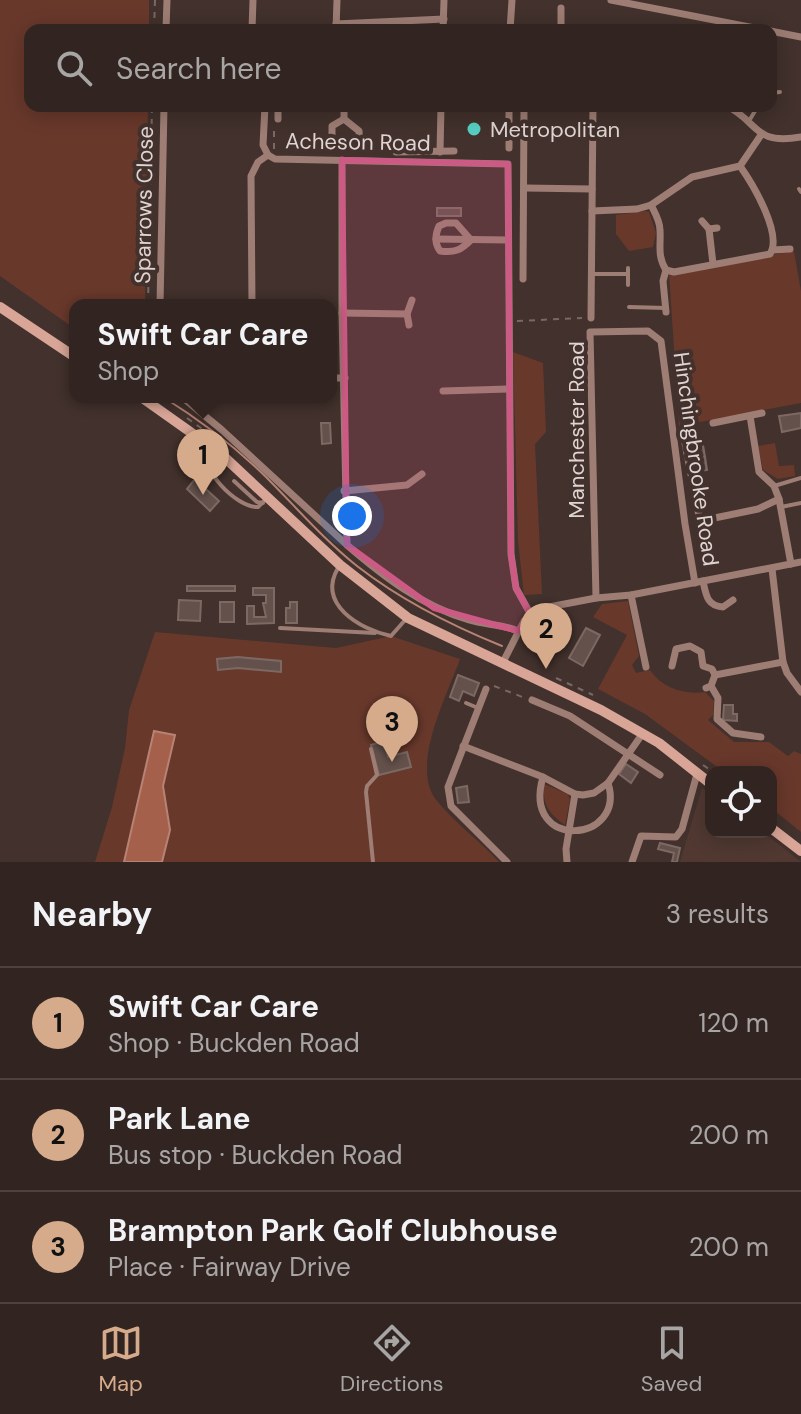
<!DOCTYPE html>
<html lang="en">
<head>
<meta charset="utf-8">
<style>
  :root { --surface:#322521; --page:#3d312e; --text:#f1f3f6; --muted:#a8a5a5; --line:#4d423f; --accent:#d6ab8b }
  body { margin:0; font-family:"DM Sans",sans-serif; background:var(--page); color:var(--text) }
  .controls { position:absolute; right:24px; bottom:24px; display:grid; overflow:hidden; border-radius:16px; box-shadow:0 4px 20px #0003 }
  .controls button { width:72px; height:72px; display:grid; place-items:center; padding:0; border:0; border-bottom:2px solid var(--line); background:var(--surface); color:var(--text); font:40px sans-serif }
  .you { position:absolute; left:352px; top:516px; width:28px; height:28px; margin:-20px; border:6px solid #fff; border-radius:50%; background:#1a73e8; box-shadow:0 0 0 12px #1a73e833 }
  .badge { display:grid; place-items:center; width:52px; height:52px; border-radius:50%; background:var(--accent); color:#111; font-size:26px; font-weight:700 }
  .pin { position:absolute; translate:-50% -66px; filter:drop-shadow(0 2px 4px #0008) }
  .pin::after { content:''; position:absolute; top:42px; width:28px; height:24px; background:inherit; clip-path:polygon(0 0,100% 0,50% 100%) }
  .popup { position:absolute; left:69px; top:299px; width:268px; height:104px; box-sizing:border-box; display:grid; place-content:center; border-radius:16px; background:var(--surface); filter:drop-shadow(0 2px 6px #0005); font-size:26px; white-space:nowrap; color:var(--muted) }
  .popup b { font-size:30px; color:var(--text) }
  .popup::after { content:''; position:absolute; left:50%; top:100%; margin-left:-16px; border:16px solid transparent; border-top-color:var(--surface) }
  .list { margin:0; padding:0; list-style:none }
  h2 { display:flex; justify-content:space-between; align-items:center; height:104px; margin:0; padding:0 32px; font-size:34px }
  h2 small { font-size:26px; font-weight:400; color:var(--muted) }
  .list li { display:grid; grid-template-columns:52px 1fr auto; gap:24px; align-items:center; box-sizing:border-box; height:112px; padding:0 32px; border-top:2px solid var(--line) }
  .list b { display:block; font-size:30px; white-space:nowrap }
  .list p { margin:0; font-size:26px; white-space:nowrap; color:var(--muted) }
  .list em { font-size:26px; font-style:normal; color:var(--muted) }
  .icon { flex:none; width:44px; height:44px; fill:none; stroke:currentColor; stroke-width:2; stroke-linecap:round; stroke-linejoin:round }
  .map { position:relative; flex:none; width:801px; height:862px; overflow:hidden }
  .search { position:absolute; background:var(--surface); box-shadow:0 4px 20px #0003; left:24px; right:24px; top:24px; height:88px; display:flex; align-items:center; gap:20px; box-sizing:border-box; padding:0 28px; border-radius:16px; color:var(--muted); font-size:30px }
  .sheet { height:440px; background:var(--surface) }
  nav { display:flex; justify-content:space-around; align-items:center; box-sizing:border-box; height:112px; border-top:2px solid var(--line); background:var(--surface); font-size:22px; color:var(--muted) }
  nav a { display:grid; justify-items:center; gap:4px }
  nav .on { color:var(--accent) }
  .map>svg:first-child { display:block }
</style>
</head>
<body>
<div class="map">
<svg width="801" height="862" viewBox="0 0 801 862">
  <rect width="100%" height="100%" fill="#42312c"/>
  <path fill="#513932" d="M702,788L711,794V832H763L801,862H680Z"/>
  <g fill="#68382b">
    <path d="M0,0H149V30H30V106H148L145,305H75V329L0,276Z"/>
    <path d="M645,211L649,212L656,233L653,247L629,251L616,234V215Z"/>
    <path d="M794,251L801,291V403L679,426L669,273Z"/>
    <path d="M513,352L543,363L546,432L535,444L542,594L524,595L518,541Z"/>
    <path d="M775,443L779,466L794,465L795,476L778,479L763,470L758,446Z"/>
    <path d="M628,601L639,656L632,665L636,673L650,670C662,688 684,695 705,692L714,701L713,715L708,720L734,742H769L788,756L794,751L801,754V832L771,808V772H724L645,714L598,689L627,635L593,617L602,604Z"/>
    <path d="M155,632L336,648L391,636L460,659C447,696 409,767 437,801C455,823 480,841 499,862H95L112,807L125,748L129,710Z"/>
    <path d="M544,784L568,794L570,800L565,825C549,814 542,804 544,784Z"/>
  </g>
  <path fill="#a5604c" stroke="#b68374" stroke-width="2" d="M154,731L175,735L163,786L170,830L162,862H124Z"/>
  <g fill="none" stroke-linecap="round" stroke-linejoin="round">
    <path stroke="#b68374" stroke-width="2" d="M163,397C200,420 233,445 265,476C295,506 323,539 357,566C402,601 450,625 502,646"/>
  </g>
  <g fill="#64514c" stroke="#7d6963" stroke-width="2">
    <rect x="437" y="208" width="24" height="8"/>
    <path d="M801,413V428L782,432L779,416Z"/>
    <path d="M321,423H330L331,443L322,444Z"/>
    <path d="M703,445L705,457L691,460L690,447Z"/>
    <path d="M705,457L707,470L694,472L691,460Z"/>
    <path d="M195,479L219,501L210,511L187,489Z"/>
    <rect x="187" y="586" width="48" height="5"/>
    <path d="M253,588H274V623L247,624V606H254V617H266L263,603H266V595H253Z"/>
    <path d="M179,600L201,601L200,621L178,620Z"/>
    <rect x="220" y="602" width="14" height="20"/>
    <path d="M290,602H297V623H286V608H290Z"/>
    <path d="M586,628L600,635L583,666L569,658Z"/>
    <path d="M238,657L281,661V672L238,668L218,670L217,659Z"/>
    <path d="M458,675L479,683L474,696L463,691L459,701L450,697Z"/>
    <path d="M724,705H733V714H737V721L723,720Z"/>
    <path d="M384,741L388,757L407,752L411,767L379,775L371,745Z"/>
    <path d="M626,764L638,772L631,783L619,774Z"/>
    <path d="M467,786L469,802L458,803L456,788Z"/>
    <path d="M660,843L680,848L677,862H672L674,853L658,849Z"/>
  </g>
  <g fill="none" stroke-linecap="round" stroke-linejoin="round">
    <g stroke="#786964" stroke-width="2" stroke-dasharray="6 6" stroke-linecap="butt">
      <path d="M154,30L155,0"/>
      <path d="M274,149V127"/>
      <path d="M148,305L152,106"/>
      <path d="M517,321L582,318"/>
      <path d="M187,418L208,433"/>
      <path d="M556,678L593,695"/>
      <path d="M494,686L525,698"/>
      <path d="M703,765L713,772"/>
      <path d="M771,815L779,822"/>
    </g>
    <g stroke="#9d7d74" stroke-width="4">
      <path d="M771,93L780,92"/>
      <path d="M749,121L758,106"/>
      <path d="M799,189L801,192"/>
      <path d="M592,274H628"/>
      <path d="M628,285V268"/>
      <path d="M629,307L666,308"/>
      <path d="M209,445C196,468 237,508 258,507L267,498"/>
      <path d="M234,481L257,502L263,503"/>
      <path d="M774,486L801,478"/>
      <path d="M204,487L213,477"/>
      <path d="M781,507L801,503"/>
      <path d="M338,568C317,604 359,629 391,636L406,619"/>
      <path d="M280,628L375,633"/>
      <path d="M466,703L478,708"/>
      <path d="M371,749L377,775L367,786L366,792L373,862"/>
    </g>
    <g stroke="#9d7d74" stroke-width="7">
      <path d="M611,0L801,37"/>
      <path d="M561,8V30"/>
      <path d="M336,24L444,19"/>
      <path d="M166,30L167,0"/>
      <path d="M252,30L253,0"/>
      <path d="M336,30L337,0"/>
      <path d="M443,30L444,0"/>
      <path d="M510,30L512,0"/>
      <path d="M265,106L263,145L268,155"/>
      <path d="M278,106V119"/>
      <path d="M509,106V148"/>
      <path d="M727,106C760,123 753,145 801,137"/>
      <path d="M344,119V106"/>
      <path d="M332,145V126L344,119L359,131L360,144"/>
      <path d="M396,152L454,151"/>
      <path d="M440,152L441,106"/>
      <path d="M342,160V313L347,545C384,577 422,606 469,620C485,625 502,624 518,631"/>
      <path d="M525,188L592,189"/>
      <path d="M651,205C655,213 660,221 660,230C661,245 657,256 666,270L674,272L770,254C783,234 752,183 740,166"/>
      <path d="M592,211L637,209L651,205L692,177L740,166L761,135"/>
      <path d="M702,221L709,229L717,228"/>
      <path d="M446,223H456L471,240C461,250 455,253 440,251C434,243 435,235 439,226Z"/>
      <path d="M709,229L713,264"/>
      <path d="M436,239L508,240"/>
      <path d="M773,250L790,249"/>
      <path d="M666,270L663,281L666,312"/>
      <path d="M523,279L524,106"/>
      <path d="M160,305L164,106"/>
      <path d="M252,305L251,176L258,162L268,155L275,159L508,164L511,554L516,588L531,615"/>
      <path d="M342,313L407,314"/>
      <path d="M591,318L593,106"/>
      <path d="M409,325L407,314L412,300"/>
      <path d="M331,378H345"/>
      <path d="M443,391L508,389"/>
      <path d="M182,397L222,430L347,545"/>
      <path d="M750,416L759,472L774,486L779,499L791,564"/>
      <path d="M713,423L762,413"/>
      <path d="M685,443L700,521L702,543"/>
      <path d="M344,491L407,485L422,474"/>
      <path d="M700,521L758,509L779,499"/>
      <path d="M772,569L783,662L787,673L801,692"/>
      <path d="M703,581C706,595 707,606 723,607L733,600"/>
      <path d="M631,595L646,667"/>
      <path d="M596,598L590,332L648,331L661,341L685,524L695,583"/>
      <path d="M503,662L524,621L549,607L596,598L631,595L801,562"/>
      <path d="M672,666L676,649L690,646L701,652L703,666L712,669L715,675L711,686L706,688"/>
      <path d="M715,675L783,662"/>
      <path d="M711,686L718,698L717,719L733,733L761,737"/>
      <path d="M486,689L448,787L451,806L507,862"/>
      <path d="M532,700L570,716L660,775"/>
      <path d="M463,746L543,777L575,794L583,795L594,793L608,783L643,733"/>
      <path d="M543,777C521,852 627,843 608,783"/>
      <path d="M567,862L566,849L575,794"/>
      <path d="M632,862L641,836L676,837L682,829L697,774"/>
    </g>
    <g stroke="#d8a596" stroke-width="10">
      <path d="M0,307L75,357"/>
      <path d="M141,397L220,453L340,565L408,618L601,710L659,743L711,784"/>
      <path d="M771,828L801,851"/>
    </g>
  </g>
  <path fill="#cc5a84" fill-opacity="0.2" stroke="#cc5a84" stroke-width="6" stroke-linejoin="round" d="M342,160L508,164L511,554L516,588L531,615L518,631L434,608L347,545Z"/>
  <circle fill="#57cec2" stroke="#42312c" stroke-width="3" cx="474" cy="129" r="8"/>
  <g text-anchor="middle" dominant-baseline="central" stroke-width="8" stroke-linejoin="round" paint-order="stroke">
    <g font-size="22" fill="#dfd4d1" stroke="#42312c" text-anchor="start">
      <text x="490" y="129">Metropolitan</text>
    </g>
    <g font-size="22" fill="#dfd4d1" stroke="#42312c">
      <text transform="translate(358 142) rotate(1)">Acheson Road</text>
      <text transform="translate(144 205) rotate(-89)">Sparrows Close</text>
      <text transform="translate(576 430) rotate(-90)">Manchester Road</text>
      <text transform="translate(696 459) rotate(82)">Hinchingbrooke Road</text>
    </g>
  </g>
</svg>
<div class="controls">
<button><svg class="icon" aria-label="locate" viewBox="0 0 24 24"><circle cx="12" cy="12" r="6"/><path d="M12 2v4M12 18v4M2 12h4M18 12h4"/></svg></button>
</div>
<div class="you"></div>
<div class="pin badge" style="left:203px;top:495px">1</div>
<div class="popup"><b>Swift Car Care</b>Shop</div>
<div class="pin badge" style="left:546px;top:669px">2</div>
<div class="pin badge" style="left:392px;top:762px">3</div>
<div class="search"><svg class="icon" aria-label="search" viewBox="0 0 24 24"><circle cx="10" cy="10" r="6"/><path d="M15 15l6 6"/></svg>Search here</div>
</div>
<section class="sheet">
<h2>Nearby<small>3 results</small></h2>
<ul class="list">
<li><span class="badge">1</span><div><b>Swift Car Care</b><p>Shop · Buckden Road</p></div><em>120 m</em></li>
<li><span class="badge">2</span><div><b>Park Lane</b><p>Bus stop · Buckden Road</p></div><em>200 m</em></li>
<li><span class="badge">3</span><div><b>Brampton Park Golf Clubhouse</b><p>Place · Fairway Drive</p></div><em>200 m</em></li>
</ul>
</section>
<nav>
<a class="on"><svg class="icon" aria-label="map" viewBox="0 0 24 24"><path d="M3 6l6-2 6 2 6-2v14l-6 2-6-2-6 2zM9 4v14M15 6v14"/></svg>Map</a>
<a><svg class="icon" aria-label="directions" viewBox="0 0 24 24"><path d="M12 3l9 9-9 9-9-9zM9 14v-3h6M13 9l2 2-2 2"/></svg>Directions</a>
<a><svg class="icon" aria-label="saved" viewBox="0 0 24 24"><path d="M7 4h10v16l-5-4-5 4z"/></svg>Saved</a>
</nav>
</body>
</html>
